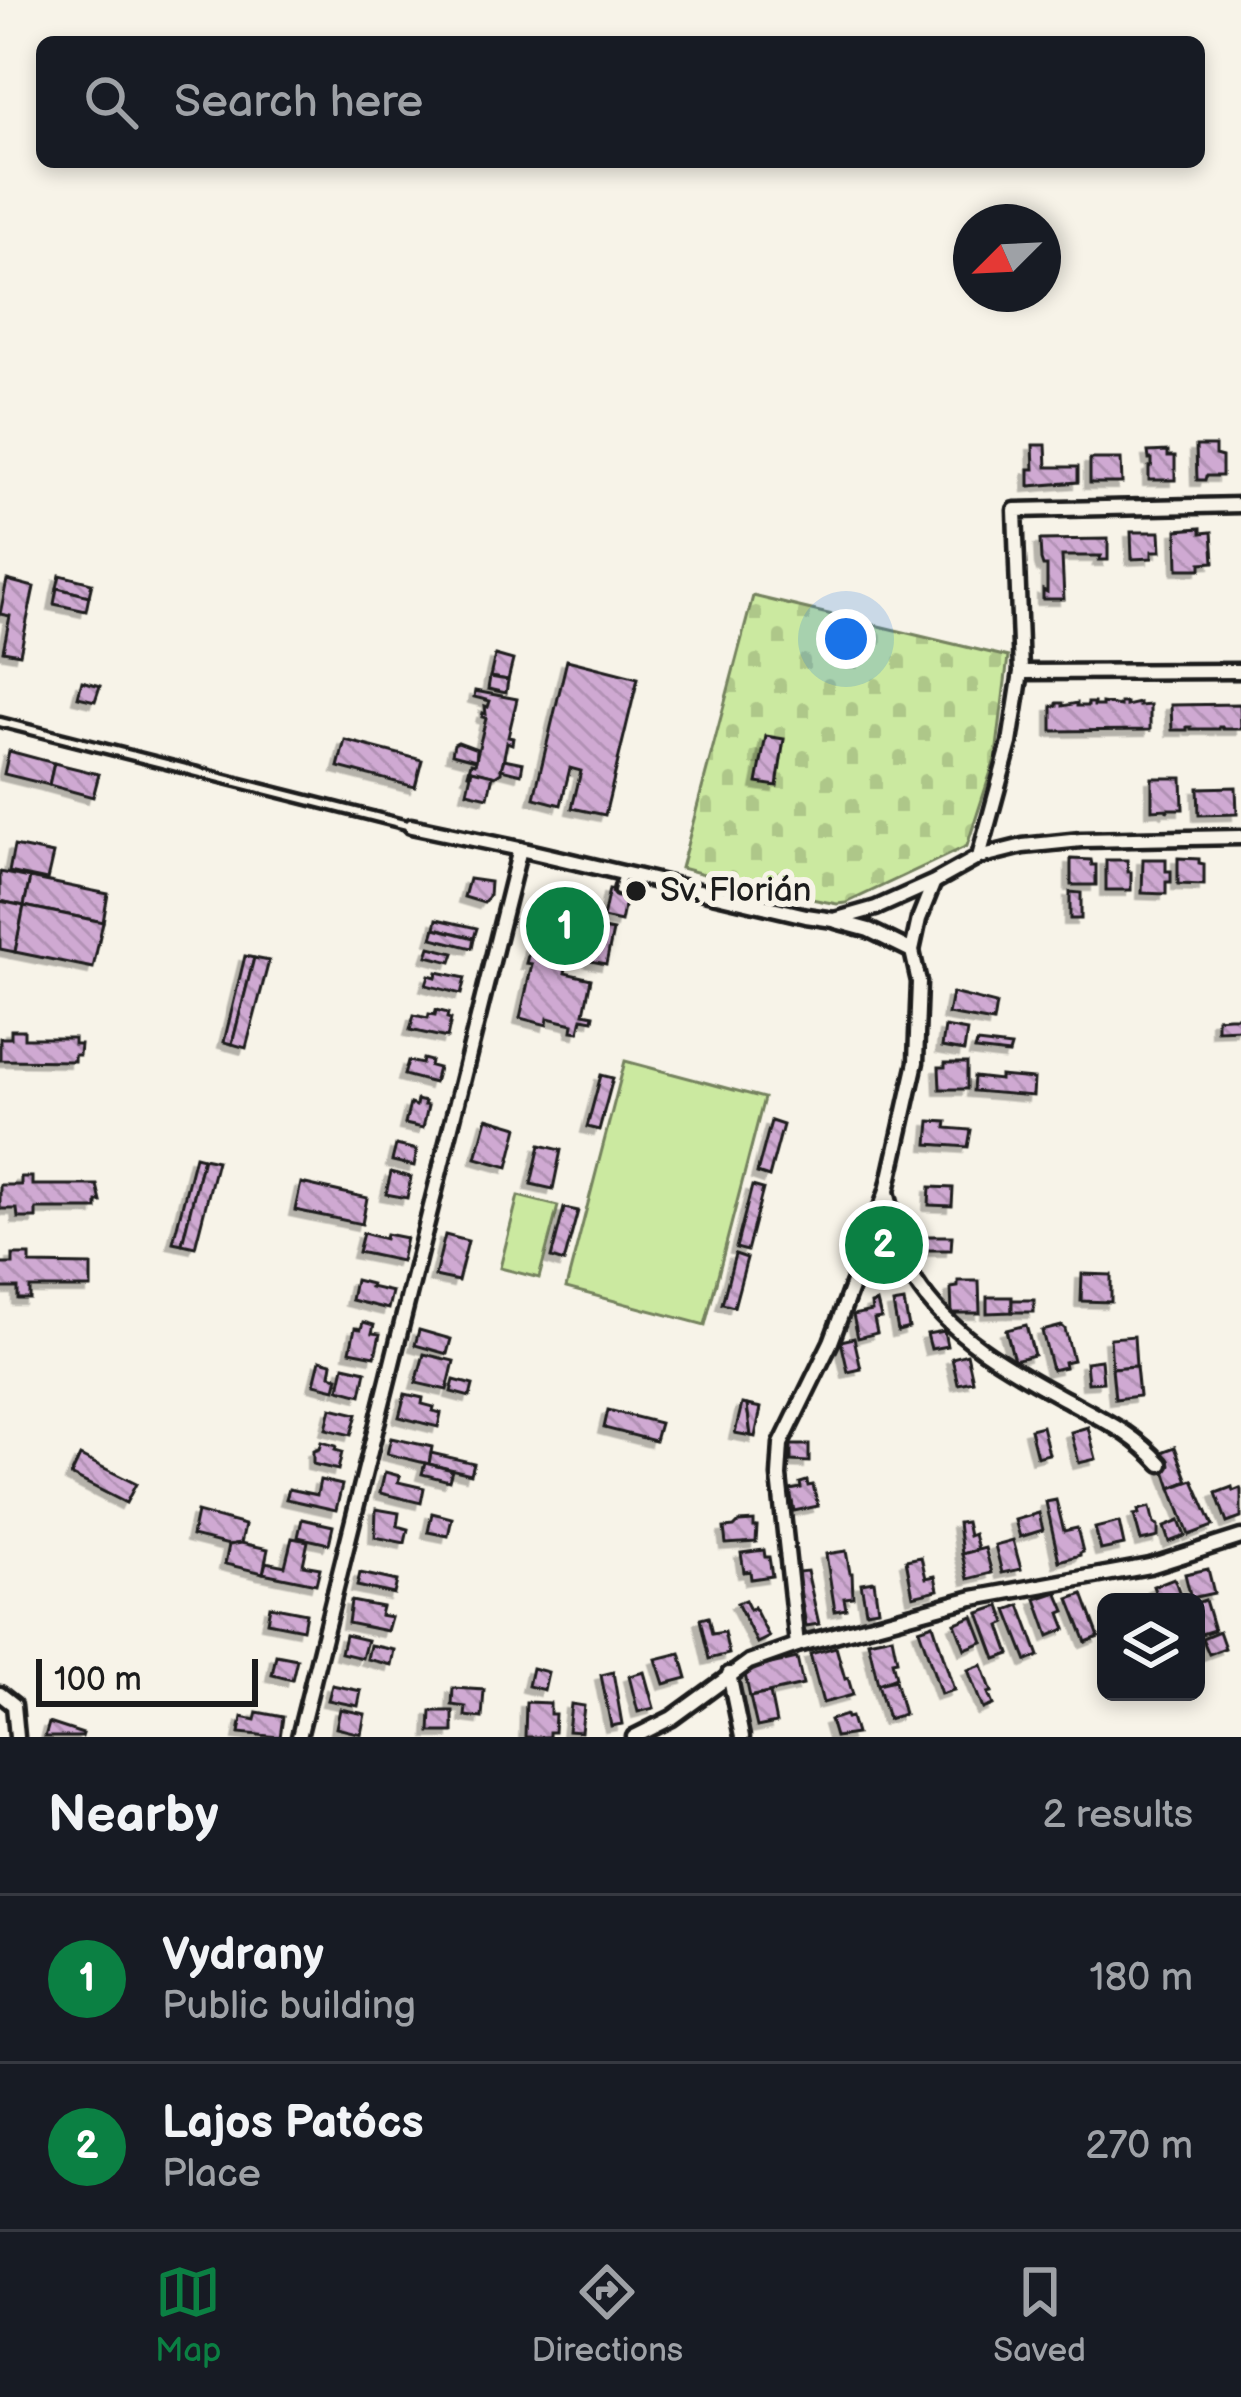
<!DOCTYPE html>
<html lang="en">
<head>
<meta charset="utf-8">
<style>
  :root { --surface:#171b24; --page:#242831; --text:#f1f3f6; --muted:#9ea1a6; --line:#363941; --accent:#0b8043 }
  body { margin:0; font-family:"Balsamiq Sans",sans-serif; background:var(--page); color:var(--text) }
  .controls { position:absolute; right:36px; bottom:36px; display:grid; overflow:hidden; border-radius:18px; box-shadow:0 6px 18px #0003 }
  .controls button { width:108px; height:108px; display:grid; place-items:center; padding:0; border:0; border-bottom:3px solid var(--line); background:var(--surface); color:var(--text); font:60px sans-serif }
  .compass { position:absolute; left:953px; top:204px; width:108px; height:108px; border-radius:50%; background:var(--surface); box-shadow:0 6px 18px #0003; rotate:246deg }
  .scale { position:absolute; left:36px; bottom:30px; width:222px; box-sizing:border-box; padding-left:12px; border:6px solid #1c1c1c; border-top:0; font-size:33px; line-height:42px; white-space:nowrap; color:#1c1c1c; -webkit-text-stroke:9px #f7f3e8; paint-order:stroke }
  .you { position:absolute; left:846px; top:639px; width:42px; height:42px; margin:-30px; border:9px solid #fff; border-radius:50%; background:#1a73e8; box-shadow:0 0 0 18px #1a73e833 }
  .badge { display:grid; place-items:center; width:78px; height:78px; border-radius:50%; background:var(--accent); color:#fff; font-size:39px; font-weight:700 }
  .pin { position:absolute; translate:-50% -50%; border:6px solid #fff; box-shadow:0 3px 12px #0006 }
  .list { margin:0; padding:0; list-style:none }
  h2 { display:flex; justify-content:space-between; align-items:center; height:156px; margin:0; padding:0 48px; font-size:51px }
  h2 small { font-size:39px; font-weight:400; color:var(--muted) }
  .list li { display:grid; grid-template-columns:78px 1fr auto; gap:36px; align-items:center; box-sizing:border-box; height:168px; padding:0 48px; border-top:3px solid var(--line) }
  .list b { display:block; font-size:45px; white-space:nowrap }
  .list p { margin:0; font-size:39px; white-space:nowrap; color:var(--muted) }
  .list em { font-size:39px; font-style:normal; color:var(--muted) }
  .icon { flex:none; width:66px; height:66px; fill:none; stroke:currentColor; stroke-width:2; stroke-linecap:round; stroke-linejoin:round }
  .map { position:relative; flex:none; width:1241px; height:1737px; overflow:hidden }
  .search { position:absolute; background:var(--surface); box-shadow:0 6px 18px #0003; left:36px; right:36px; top:36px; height:132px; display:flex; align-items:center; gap:30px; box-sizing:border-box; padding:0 42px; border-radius:18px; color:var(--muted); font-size:45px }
  .sheet { height:492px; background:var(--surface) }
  nav { display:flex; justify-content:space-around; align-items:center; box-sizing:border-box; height:168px; border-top:3px solid var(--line); background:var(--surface); font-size:33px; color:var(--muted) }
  nav a { display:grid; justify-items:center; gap:6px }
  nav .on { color:var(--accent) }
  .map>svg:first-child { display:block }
</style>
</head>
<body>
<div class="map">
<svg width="1241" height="1737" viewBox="0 0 1241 1737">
  <defs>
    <pattern id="cemetery-stones" width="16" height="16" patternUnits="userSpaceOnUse" patternTransform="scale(3)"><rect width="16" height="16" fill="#cbe9a0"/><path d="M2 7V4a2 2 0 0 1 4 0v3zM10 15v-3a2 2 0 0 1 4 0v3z" fill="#aec789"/></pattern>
    <pattern id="building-back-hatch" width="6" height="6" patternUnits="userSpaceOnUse" patternTransform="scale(3)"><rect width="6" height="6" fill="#cfa9d2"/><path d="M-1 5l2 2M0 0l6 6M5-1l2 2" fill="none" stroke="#b191b4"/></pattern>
    <filter id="shadow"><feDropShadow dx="-5.5" dy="5.5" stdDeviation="0" flood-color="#0004"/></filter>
  </defs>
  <rect width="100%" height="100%" fill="#f7f3e8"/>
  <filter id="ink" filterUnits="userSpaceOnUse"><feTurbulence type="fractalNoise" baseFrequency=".00833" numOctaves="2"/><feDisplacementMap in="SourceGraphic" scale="24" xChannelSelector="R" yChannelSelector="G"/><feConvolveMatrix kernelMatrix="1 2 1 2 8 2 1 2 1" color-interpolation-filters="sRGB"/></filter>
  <g filter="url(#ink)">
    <path fill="url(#cemetery-stones)" stroke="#74825e" stroke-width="3" d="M753,596L1008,657L996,756L967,846L846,903L837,904L760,889L681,868Z"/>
    <g fill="#cbe9a0" stroke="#74825e" stroke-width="3">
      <path d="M625,1061L764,1098L705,1325L566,1288Z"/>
      <path d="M518,1196L558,1206L539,1278L500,1268Z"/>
    </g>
    <g fill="url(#building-back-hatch)" stroke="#1c1c1c" stroke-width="3" filter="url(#shadow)">
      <path d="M1033,445H1046L1047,467H1078V482L1029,486V469H1034Z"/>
      <path d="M1196,446H1215V455L1222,457V476H1206L1205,480H1197Z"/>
      <path d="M1168,451V456H1175V480H1149V467L1152,466V459H1149L1148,452Z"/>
      <path d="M1090,459H1121L1122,483H1090Z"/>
      <path d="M1201,528V533L1212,532L1214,562L1201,563V569H1178L1177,530Z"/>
      <path d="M1131,532H1160L1161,551H1152V558L1132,559Z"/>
      <path d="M1108,539V560H1099L1101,556H1062L1064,599H1043V590L1047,592V566H1043L1041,560L1040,540Z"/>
      <path d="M60,575L92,583L89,596L57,588Z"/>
      <path d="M7,580L34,587L20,654L3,651L10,616L0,614Z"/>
      <path d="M57,588L89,596L86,611L54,604Z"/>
      <path d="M495,655L513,660L508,680L490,677Z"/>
      <path d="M567,660L638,678L605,815L572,808L581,771L570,768L561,805L534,798Z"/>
      <path d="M490,677L508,680L506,693L488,689Z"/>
      <path d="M82,681L100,686L95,701L78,697Z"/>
      <path d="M475,691L517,699L508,737L513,738L512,744L507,742L501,772L495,776L472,770L471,775L468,774L471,763L475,764L486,718L482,717L483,713L486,714L485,706L488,707L490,701L474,697Z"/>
      <path d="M1057,703H1063V706L1077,703V706H1088V703H1094V706H1102V703L1120,706V703H1126V706L1139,703V706L1150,705V730L1052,731V706H1057Z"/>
      <path d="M1240,704L1241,729H1223L1222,727H1219V729H1191V727H1187V730H1172L1171,705Z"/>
      <path d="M766,736L784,739L777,786L757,783Z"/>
      <path d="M345,740L422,760L415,787L338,767Z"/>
      <path d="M458,742L477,749L476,760L452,754L454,744Z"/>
      <path d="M9,751L54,763L49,785L4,774Z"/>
      <path d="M504,759L523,763L521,774L501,769Z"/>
      <path d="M54,763L99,774L93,797L49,785Z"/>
      <path d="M472,770L493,775L488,797L467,792Z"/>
      <path d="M1152,778H1182L1183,809H1168L1167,812V809L1152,810Z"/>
      <path d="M1236,787L1237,814L1199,815L1198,788Z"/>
      <path d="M14,846L53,854L47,880L9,872Z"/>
      <path d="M1178,858L1199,859V863L1204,864V885L1178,884Z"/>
      <path d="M1071,859L1091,860L1092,865H1096V885H1071Z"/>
      <path d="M1143,859H1166V871H1171V882H1166V894L1142,893Z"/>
      <path d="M1106,860H1127L1128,872H1131V890H1106Z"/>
      <path d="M0,872L30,878L24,906L0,901Z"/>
      <path d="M30,878L108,894L103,922L24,906Z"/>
      <path d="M469,879L490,882L489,896L484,903L464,897Z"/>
      <path d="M609,889L627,893L621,922L603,918Z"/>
      <path d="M1070,892L1081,893V919H1070Z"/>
      <path d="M0,901L24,906L15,952L0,949Z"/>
      <path d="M550,901L574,907L566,942L570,945L568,956L572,957L571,960L529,952L530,945L539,947Z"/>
      <path d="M24,906L103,922L93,968L15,952Z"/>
      <path d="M437,919L477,928L474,938L435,928Z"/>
      <path d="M435,928L474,938L472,948L432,938Z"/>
      <path d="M598,928L613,931L606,964L591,961Z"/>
      <path d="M430,947L454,953L451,962L427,956Z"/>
      <path d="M529,952L568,960L565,973L591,979L584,1013L594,1015L593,1020L582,1018L579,1032L572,1031L573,1024L548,1018L547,1025L520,1018L532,964L526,963Z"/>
      <path d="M245,956L254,958L232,1044L224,1042Z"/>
      <path d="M254,958L269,961L246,1048L232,1044Z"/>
      <path d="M437,972L465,978L461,994L426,985L429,975L436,977Z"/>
      <path d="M952,993L996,1004L993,1022L948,1014Z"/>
      <path d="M436,1010L448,1013L447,1018L451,1019L447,1038L410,1030L414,1015L428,1018L429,1014L435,1015Z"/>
      <path d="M1229,1017H1241V1029L1217,1030V1018Z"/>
      <path d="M945,1027L967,1031L964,1051L942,1047Z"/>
      <path d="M11,1030H24V1038H74V1044H80L79,1055H74V1061L0,1060V1038H11Z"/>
      <path d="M977,1043L1011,1047L1009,1054L975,1050Z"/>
      <path d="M423,1059L431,1061L430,1066L438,1068L434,1083L404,1075L408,1061L422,1064Z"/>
      <path d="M945,1063H967V1089H940L939,1067H945Z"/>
      <path d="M601,1075L613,1078L599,1130L587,1127Z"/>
      <path d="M1000,1076L1034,1079L1033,1096L973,1091L974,1077L1000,1080Z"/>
      <path d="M417,1100L425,1102L424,1105L428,1106L423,1128L405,1124L410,1104L416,1106Z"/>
      <path d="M487,1118L518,1127L508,1167L476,1158Z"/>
      <path d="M771,1121L783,1125L769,1177L757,1173Z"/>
      <path d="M930,1121L947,1122L946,1128L971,1130L968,1147L928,1144Z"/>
      <path d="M396,1145L417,1150L414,1166L392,1161Z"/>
      <path d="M540,1145L561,1150L553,1189L531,1184Z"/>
      <path d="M195,1156L203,1158L182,1244L173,1242Z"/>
      <path d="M203,1158L217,1161L195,1247L182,1244Z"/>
      <path d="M391,1172L411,1177L407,1198L386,1194Z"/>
      <path d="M21,1177H32V1185H97L101,1202H97V1209H36V1218H18L17,1209H0V1185H21Z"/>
      <path d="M301,1183L367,1198L362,1224L295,1210Z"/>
      <path d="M752,1186L763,1189L747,1251L736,1248Z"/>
      <path d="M930,1187L953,1188L952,1206L929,1205Z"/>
      <path d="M564,1208L578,1211L564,1262L551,1258Z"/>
      <path d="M363,1233L385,1239L386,1234L406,1238L401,1261L358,1252Z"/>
      <path d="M445,1235L468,1241L458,1281L435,1276Z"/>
      <path d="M923,1236H952L951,1250H922Z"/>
      <path d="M735,1254L747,1258L734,1307L722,1304Z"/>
      <path d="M13,1255H30V1264L91,1265V1288H30V1299H18V1288H0V1264H13Z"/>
      <path d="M1082,1274L1111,1275V1302L1081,1301Z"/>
      <path d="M355,1280L371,1284L370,1287L392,1292L388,1309L351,1300Z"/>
      <path d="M958,1281H979L980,1313H952L951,1288L958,1287Z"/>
      <path d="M987,1297H1012V1312L987,1313Z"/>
      <rect x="1012" y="1300" width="22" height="12"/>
      <path d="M877,1302L881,1318L874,1319L877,1333L858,1338L853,1315L872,1311L871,1304Z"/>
      <path d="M904,1302L909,1328L898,1331L893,1304Z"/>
      <path d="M363,1322L374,1325L372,1333L380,1334L375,1356L350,1351L355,1328L361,1329Z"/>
      <path d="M1026,1325L1034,1355L1014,1360L1006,1330Z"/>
      <path d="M1062,1326L1065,1329L1073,1360L1064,1362L1065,1367L1052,1370L1042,1331Z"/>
      <path d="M419,1330L451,1339L447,1354L415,1345Z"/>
      <path d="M944,1331L947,1346L931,1349L927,1334Z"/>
      <path d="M1134,1336L1136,1366L1112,1368L1110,1338Z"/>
      <path d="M854,1338L861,1369L848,1372L841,1341Z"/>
      <path d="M424,1354L454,1361L447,1390L416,1383Z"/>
      <path d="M967,1354L973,1381L958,1384L952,1358Z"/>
      <path d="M320,1360L332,1363L330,1375L338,1377L335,1389L314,1384Z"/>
      <path d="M1101,1360L1103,1382L1088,1383L1086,1362Z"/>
      <path d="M344,1366L366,1371L361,1395L339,1389Z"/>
      <path d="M1136,1366L1139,1396L1115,1399L1112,1368Z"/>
      <path d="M454,1380L473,1385L470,1397L451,1392Z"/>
      <path d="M405,1394L423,1398L422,1404L434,1407L433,1411L441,1413L438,1427L399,1417Z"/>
      <path d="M742,1404L747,1405L751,1436L735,1433Z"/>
      <path d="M747,1405L761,1408L755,1437L751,1436Z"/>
      <path d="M331,1408L357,1414L351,1435L326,1429Z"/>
      <path d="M608,1410L660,1423L655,1441L604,1428Z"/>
      <path d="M1042,1426L1049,1454L1037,1457L1030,1429Z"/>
      <path d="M1088,1427L1096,1459L1079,1463L1071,1432Z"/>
      <path d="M391,1438L432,1447L429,1464L387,1454Z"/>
      <path d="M321,1442L336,1446L335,1450L342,1452L338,1470L313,1464V1451L319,1449Z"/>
      <path d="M791,1445H809V1462L791,1461Z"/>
      <path d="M1175,1447L1188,1481L1171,1488L1159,1453Z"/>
      <path d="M431,1453L474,1463L471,1474L429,1464Z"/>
      <path d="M80,1456L136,1484L126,1503L71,1475Z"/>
      <path d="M425,1463L452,1470L449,1481L422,1474Z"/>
      <path d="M385,1472L400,1476L398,1482L424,1488L421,1503L380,1493Z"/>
      <path d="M320,1480L342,1485L336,1510L286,1499L289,1489L317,1495Z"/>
      <path d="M1193,1480L1213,1526L1189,1535L1171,1488Z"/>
      <path d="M807,1481L808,1486L813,1485L818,1506L794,1511L790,1490L801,1488L800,1483Z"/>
      <path d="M1232,1487L1233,1491L1240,1488L1241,1490V1518L1227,1523L1216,1493Z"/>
      <path d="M1056,1500L1064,1531L1077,1528L1083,1552L1080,1553V1555L1059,1561L1046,1502Z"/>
      <path d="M1150,1507L1154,1524L1158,1526V1537L1141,1541L1134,1515L1139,1514L1138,1510Z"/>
      <path d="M376,1509L399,1513L397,1526L408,1529L405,1543L375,1537Z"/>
      <path d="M197,1512L245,1525L241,1543L229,1545L192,1536Z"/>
      <path d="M432,1513L452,1518L448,1536L428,1532Z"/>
      <path d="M1039,1513L1043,1530L1020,1537L1015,1520Z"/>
      <path d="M302,1519L333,1526L329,1544L298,1537Z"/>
      <path d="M754,1521V1527H757L756,1542L726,1544L724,1528L734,1527L739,1522Z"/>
      <path d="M1179,1521L1185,1536L1169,1542L1164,1527Z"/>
      <path d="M966,1522L969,1536L974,1534L978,1550L962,1554L958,1523Z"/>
      <path d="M1119,1522L1124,1545L1101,1550L1095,1528Z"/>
      <path d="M292,1538L308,1541L303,1565L320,1568L316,1584L263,1573L266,1562L285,1566Z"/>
      <path d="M1013,1540L1021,1569L1002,1573L995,1545Z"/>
      <path d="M241,1543L268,1549L263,1573L225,1564L229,1545Z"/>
      <path d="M985,1548L992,1573L968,1579L962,1554Z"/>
      <path d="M764,1550L765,1557H769L772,1576L751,1579L750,1571L744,1572L741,1553Z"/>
      <path d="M846,1551L850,1573H852L853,1597L844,1598L846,1609L835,1611L826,1554Z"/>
      <path d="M921,1557L926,1578L935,1576L938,1590L913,1596L906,1560Z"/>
      <path d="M1208,1569L1214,1593L1191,1598L1185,1574Z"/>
      <path d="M807,1571L819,1624L806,1626L797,1572Z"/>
      <path d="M360,1573L397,1581L394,1594L357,1586Z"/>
      <path d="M1174,1578L1183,1602H1159L1153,1586Z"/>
      <path d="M874,1581L878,1609L866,1611L861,1583Z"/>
      <path d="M1057,1592L1065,1611L1060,1613L1066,1629L1049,1636L1036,1599Z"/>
      <path d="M1083,1594L1099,1637L1086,1642L1069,1599Z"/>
      <path d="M745,1600L750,1610L754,1607L769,1637L757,1643L737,1603Z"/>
      <path d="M1205,1600L1214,1630L1201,1634L1196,1617V1603Z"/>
      <path d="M351,1601L382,1607L380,1615L391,1617L387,1631L348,1623Z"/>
      <path d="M1020,1605L1039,1656L1027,1661L1007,1610Z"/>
      <path d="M270,1606L306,1613L303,1629L267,1622Z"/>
      <path d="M1000,1606L1006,1623L1000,1626L1010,1654L996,1659L979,1613Z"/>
      <path d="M973,1616L983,1642L965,1649L955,1623Z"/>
      <path d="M708,1617L712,1634L724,1632L729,1654L709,1659L700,1619Z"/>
      <path d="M933,1624L954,1690L941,1694L919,1629Z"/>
      <path d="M1219,1631L1225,1648L1209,1654L1202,1638Z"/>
      <path d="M345,1635L367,1640L362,1658L341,1653Z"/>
      <path d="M892,1636L897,1660L892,1661L896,1677L878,1684L868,1641Z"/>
      <path d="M370,1645L394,1650L391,1665L367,1659Z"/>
      <path d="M836,1647L845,1679L848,1678L853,1695L823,1703L810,1654Z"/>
      <path d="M680,1653L687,1678L664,1684L656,1659Z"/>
      <path d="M276,1655L297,1659L292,1680L272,1675Z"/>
      <path d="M797,1658L803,1685L750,1697L744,1670Z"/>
      <path d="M982,1665L992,1692L988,1693L993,1705L983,1709L968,1670Z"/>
      <path d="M532,1668L548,1672L544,1690L528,1686Z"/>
      <path d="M613,1672L622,1724L611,1726L601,1675Z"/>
      <path d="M644,1672L654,1708L638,1712L629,1676Z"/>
      <path d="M895,1680L904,1714L888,1719L878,1684Z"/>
      <path d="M332,1685L361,1691L358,1706L328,1700Z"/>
      <path d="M453,1688L484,1690L482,1718L465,1716L466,1707L452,1705Z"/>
      <path d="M770,1693L776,1723L757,1727L750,1697Z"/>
      <path d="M526,1702L550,1703V1714H555L554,1732H549V1737H525Z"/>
      <path d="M571,1704L584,1706L581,1732L568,1731Z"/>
      <path d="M340,1709L365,1714L361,1734L336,1728Z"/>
      <path d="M431,1711H453V1732H430Z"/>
      <path d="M257,1712L283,1717L280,1737L239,1733L242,1717L255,1720Z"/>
      <path d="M846,1715L847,1718L851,1717L856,1734L835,1737L830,1720Z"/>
      <path d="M49,1723L83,1734L82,1737H45Z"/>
    </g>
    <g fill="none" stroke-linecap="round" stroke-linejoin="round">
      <g stroke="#1c1c1c" stroke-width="15">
        <g id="lane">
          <path d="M0,722L411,826"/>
          <path d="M618,891L623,873"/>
        </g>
      </g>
      <g stroke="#1c1c1c" stroke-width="21">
        <g id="street">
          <path d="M1021,672L1241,671"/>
          <path d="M411,826L520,849L806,916L834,920L876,908L934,882L979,857L1023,846L1081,840L1241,837"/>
          <path d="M979,857L1010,743L1021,672L1015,510L1241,505"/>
          <path d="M836,921L869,930L912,951"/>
          <path d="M887,1192C895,1220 900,1255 915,1281C951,1338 1012,1370 1069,1401C1105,1421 1133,1433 1161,1464"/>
          <path d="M858,1275L914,1280"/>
          <path d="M797,1645L779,1476L781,1444L831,1342L887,1191L916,1062L919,982L912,951L919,919L933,884"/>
          <path d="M729,1674L742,1737"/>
          <path d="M0,1694L14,1705L17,1737"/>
          <path d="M299,1737L520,849"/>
          <path d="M634,1737L672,1718L749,1662L797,1645L973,1598L1150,1566L1241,1537"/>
        </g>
      </g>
      <use href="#lane" stroke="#f7f3e8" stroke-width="6"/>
      <use href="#street" stroke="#f7f3e8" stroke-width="12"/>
    </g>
  </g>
  <circle fill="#1c1c1c" stroke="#f7f3e8" stroke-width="4.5" cx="636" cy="891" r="12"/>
  <g text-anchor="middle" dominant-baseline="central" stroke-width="12" stroke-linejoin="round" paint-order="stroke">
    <g font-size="33" fill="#1c1c1c" stroke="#f7f3e8" text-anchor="start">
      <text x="660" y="891">Sv. Florián</text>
    </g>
  </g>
</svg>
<div class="controls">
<button><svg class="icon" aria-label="layers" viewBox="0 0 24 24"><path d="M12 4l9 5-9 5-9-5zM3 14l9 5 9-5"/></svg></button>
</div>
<svg class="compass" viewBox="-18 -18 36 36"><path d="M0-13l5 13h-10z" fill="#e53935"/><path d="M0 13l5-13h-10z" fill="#9ea1a6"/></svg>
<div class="scale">100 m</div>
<div class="you"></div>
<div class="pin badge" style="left:565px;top:926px">1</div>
<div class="pin badge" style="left:884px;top:1245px">2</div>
<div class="search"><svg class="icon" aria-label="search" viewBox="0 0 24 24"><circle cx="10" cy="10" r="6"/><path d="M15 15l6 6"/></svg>Search here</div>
</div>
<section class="sheet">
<h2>Nearby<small>2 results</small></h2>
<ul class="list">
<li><span class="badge">1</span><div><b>Vydrany</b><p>Public building</p></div><em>180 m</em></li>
<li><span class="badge">2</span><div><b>Lajos Patócs</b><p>Place</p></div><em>270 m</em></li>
</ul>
</section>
<nav>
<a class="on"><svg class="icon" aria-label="map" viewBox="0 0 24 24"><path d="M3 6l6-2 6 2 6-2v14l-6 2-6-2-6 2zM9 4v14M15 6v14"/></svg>Map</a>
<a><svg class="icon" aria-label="directions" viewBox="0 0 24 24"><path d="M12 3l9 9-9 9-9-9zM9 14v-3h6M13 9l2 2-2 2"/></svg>Directions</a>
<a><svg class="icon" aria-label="saved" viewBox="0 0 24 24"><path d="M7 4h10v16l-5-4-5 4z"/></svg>Saved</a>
</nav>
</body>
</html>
